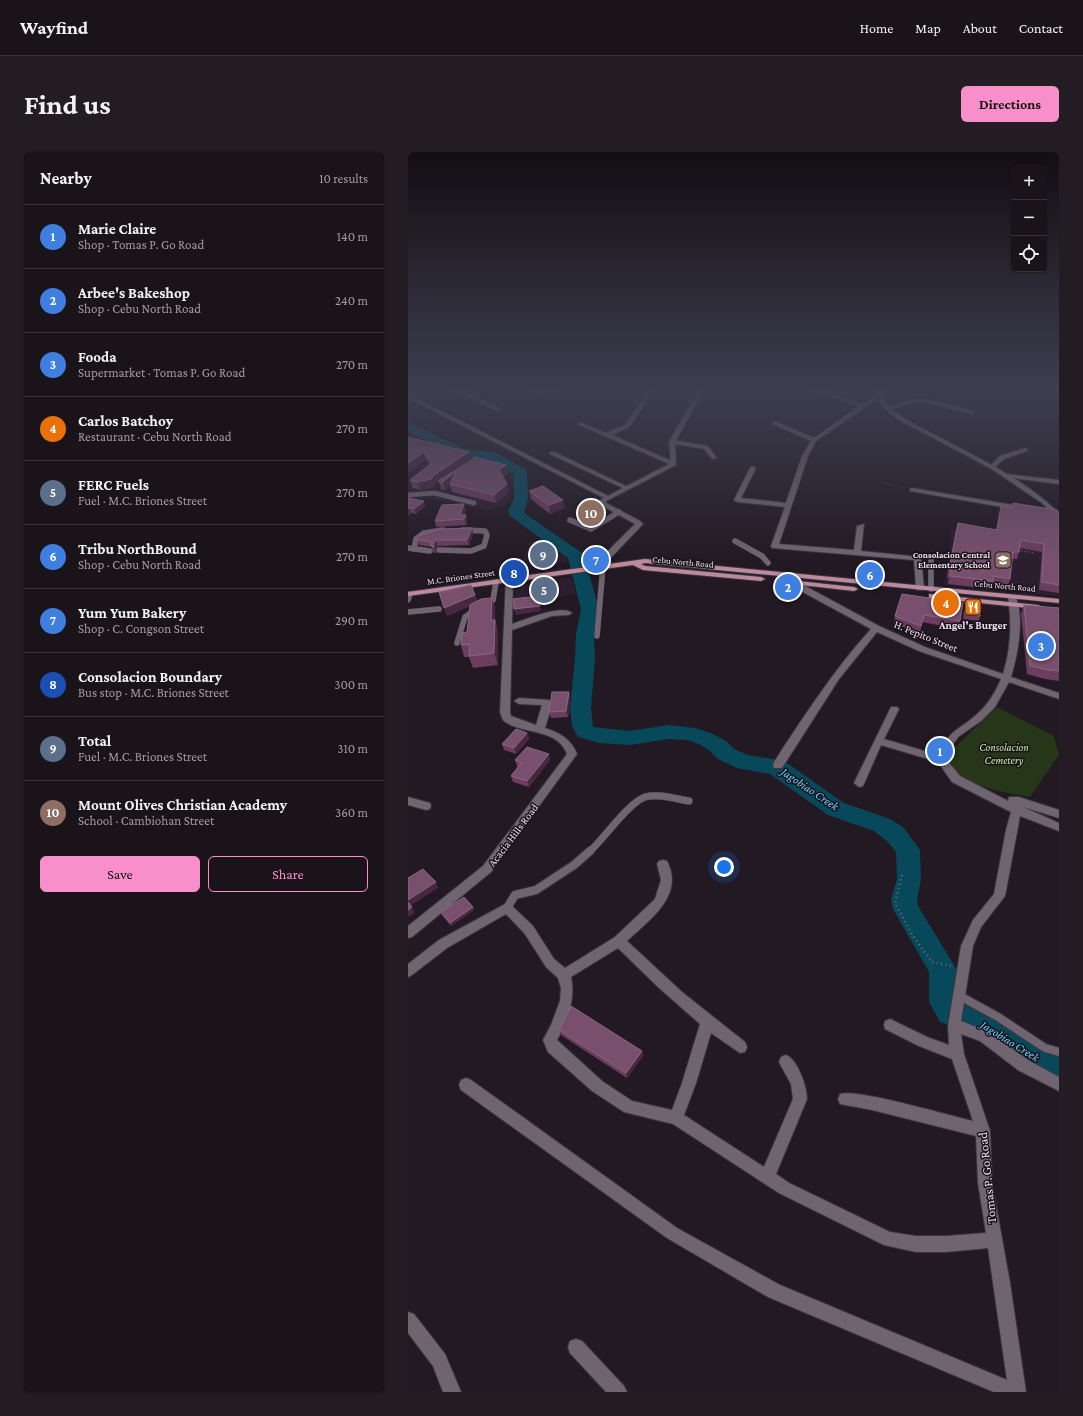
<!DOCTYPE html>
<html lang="en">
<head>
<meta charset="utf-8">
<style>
  :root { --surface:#1a131a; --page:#231c23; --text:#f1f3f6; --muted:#9f9ea2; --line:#383239; --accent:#f98fca }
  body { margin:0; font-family:"Crimson Pro",serif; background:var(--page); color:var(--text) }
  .controls { position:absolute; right:12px; top:12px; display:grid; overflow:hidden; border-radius:6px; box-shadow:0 1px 3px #0004 }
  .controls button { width:36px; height:36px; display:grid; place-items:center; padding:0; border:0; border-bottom:1px solid var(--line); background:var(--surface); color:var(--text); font:20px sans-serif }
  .you { position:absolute; left:316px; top:715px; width:14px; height:14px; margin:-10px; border:3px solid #fff; border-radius:50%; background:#1a73e8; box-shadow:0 0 0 6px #1a73e833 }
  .badge { display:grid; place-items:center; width:26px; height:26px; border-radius:50%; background:var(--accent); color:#fff; font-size:13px; font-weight:700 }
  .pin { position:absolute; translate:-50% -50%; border:2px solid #fff; box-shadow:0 1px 4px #0006 }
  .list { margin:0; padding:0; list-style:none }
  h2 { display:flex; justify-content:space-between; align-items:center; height:52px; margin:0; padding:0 16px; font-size:17px }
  h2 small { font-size:13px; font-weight:400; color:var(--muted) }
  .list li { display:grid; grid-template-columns:26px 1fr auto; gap:12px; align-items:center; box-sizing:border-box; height:64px; padding:0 16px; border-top:1px solid var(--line) }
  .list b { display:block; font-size:15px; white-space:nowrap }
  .list p { margin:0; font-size:13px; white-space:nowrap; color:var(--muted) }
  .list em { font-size:13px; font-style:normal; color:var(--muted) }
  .actions { display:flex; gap:8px; padding:12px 16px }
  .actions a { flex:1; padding:9px 0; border:1px solid var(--accent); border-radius:6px; text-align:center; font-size:14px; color:var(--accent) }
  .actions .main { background:var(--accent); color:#111 }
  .icon { flex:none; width:22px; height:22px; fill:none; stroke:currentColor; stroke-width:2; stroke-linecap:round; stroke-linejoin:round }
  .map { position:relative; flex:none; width:651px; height:1240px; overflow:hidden; border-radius:6px }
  header { display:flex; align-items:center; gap:24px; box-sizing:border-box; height:56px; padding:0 20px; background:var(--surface); border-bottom:1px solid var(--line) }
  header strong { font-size:19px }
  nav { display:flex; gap:22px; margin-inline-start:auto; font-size:14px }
  .intro { display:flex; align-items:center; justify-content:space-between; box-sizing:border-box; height:96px; padding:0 24px }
  h1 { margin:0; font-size:28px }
  .button { padding:10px 18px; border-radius:6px; background:var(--accent); color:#111; font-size:14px; font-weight:700 }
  main { display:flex; gap:24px; padding:0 24px }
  aside { flex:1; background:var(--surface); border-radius:6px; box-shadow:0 1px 3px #0004 }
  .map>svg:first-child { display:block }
</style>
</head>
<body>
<header>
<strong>Wayfind</strong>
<nav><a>Home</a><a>Map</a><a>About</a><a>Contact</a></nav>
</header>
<div class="intro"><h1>Find us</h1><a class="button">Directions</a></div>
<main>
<aside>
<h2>Nearby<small>10 results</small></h2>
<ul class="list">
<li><span class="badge" style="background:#3f7fe0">1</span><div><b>Marie Claire</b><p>Shop · Tomas P. Go Road</p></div><em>140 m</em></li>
<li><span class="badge" style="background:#3f7fe0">2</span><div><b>Arbee's Bakeshop</b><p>Shop · Cebu North Road</p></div><em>240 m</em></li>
<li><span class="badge" style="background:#3f7fe0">3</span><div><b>Fooda</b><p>Supermarket · Tomas P. Go Road</p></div><em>270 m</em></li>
<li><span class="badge" style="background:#e8710a">4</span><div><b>Carlos Batchoy</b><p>Restaurant · Cebu North Road</p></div><em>270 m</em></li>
<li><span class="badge" style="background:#5c6f8a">5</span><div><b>FERC Fuels</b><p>Fuel · M.C. Briones Street</p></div><em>270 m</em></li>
<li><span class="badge" style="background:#3f7fe0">6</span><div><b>Tribu NorthBound</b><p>Shop · Cebu North Road</p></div><em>270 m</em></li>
<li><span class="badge" style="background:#3f7fe0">7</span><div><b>Yum Yum Bakery</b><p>Shop · C. Congson Street</p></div><em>290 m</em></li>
<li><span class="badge" style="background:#1a4fb4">8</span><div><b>Consolacion Boundary</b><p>Bus stop · M.C. Briones Street</p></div><em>300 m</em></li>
<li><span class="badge" style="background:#5c6f8a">9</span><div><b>Total</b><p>Fuel · M.C. Briones Street</p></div><em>310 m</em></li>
<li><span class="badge" style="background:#8d6e63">10</span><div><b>Mount Olives Christian Academy</b><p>School · Cambiohan Street</p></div><em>360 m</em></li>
</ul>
<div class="actions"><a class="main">Save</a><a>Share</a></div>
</aside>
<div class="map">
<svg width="651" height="1240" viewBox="0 0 651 1240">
  <rect width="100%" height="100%" fill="#221923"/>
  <g fill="#2c1e2e">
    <path d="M0,277L64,307L77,308L106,323L102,350L80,359L24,347H0Z"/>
    <path d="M590,359L622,364L651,378V444L536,433L544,377L586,383Z"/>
    <path d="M141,386L157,403L159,410L110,418L121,390Z"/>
    <path d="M163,425L168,442L109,452L106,434Z"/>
  </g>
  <path fill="#253718" d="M589,555L646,584L651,603L622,645C588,639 562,636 538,609L542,600Z"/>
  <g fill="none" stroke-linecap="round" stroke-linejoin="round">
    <path fill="#07495b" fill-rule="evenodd" d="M0,270L57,297L89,301L117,317L119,320L120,346L116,361L174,401L176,404L191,457L186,485L187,507L183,556L185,575L222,579L260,573L287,576L305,582L318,589L326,597L340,603L376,609L436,651L482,667L496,676L512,698L513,727L509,748L510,754L549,818V847L551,850L579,859L651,903V935L640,930L562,880L532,870L521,850V820L485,757L483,748L489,727L488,700L480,690L466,679L420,663L362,622L329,616L310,607L302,599L291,592L279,588L260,587L222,593L192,591L170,585L164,574L162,556L167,507L168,482L173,457L160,406L102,364L100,360L106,346L105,322L81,308L49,304L0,279Z"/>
    <g stroke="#3c363d" stroke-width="5.5">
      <path id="lane-far3" d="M0,343L26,341L66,351"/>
    </g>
    <g stroke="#3c363d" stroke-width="6">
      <g id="lane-far2">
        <path d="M162,368L183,377L211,360"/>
        <path d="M327,389L354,404L360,411"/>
        <path d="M0,396L22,399"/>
        <path d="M6,397L8,387L16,381L35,378"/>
        <path d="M31,398L63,399L76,394L79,383L77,379L55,378"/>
        <path d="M523,409V437"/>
        <path d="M0,448L2,442"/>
        <path d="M78,453L85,448L88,430"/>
        <path d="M0,460L31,457"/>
        <path d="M189,484L195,414"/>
        <path d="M49,491L57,465L68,457"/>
      </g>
    </g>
    <g stroke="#3c363d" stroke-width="8">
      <path id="lane-far1" d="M181,700C196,687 220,651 237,645C250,641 268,647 281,649"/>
    </g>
    <g stroke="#3c363d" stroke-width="10">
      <g id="lane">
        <path d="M99,756L107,743L128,738L166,713L182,699"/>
        <path d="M550,843L590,865L637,896L651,900"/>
      </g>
    </g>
    <g stroke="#3c363d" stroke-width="2">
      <g id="street">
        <path d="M45,237H52L94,258L89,259Z"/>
        <path d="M114,237H160L134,241Z"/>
        <path d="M242,237H248L221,275L204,283L268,311V313H264L169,272L174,271L198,281L217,273Z"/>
        <path d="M403,237H411L454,252L469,243L474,244L408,289L400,304L371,392L446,398L449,374L456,372L453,399L513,405L516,436L515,438H509L508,436L506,408L364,396L363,394L377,355L329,350L326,348L342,316L345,314L348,316L333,346L378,351L394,304L403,289L365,272V270H369L406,286L451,254Z"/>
        <path d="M0,242L202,345L203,346L198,347L0,246Z"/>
        <path d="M514,246L566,259L567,260L564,262L514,250H506L480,259L477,257L503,247Z"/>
        <path d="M264,288L300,294L309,306L304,307L296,297L262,291V289Z"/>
        <path d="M617,296L620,298L619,299L596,307L586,316L581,315L592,304Z"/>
        <path d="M142,300H146L222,336L217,337L142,302Z"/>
        <path d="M598,322L651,328V332L596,325V323Z"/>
        <path d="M504,336L617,355L620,357L617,359L502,339V337Z"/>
        <path d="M98,426H104L105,428L104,472C116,468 154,452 164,461L160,463L144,464L104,478L102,560L103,564L128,573L134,553L111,552L106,549L111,546L141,548L144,553L137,576C152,581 163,587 169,602L83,720L4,785L0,786V774L75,714L159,602C149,575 114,583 96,569C94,567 93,563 92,560Z"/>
        <path d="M380,428H386L471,474L517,495L595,522C603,496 604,472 600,445L604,443H607C617,465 610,502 603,525L651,541V547L601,530L587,555L573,569L550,585L546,591L538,607L552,624L600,649L601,645H611L651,658V666L615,655L651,671V679L612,664L597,744L573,775L565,794L553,869L581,880L620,908L651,925V939L610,918L572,889L553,882L556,902L582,979L584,1031L602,1131L618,1240H586L360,1145L259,1086L53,938L51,933L53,928L58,926L63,928L269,1076L372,1133L599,1228L580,1096L538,1100H508L476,1093L371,1041L265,972L216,960L184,939L140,900L135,888L143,873L152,849L153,836L150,826L138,815L117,782L98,762L39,796L4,823L0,825V812L31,788L99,751L103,753L125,774L146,807L157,816L207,785L247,747L253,728L249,712L251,709L255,708L259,709C277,744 241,768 219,789L274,840L337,890L339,895L337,900L332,901L303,881L288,931L276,963L356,1015L385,947L383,932L371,910L373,905L378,903C390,908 399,935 399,947L368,1022L381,1031L482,1080L508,1084H538L578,1081L570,1031L568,984L464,958L432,952L430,947L432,942C448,936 543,964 565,969L544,907L511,894L477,877L476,873L477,869L482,867L519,885L541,893L540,874L553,794L565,768L586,742L598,678L603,660L544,630L530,610L473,593L455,634L451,635L446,631L483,555H489L491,557L476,587L530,603C543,576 549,580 568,563C580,553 587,541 593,527L511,499L469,480L431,527L374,616H366L365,613L366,610C396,564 426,518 463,477L380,432ZM210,796L250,835L292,872L274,931L264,958L224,949L194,929L149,888C159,869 168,847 163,825Z"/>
        <path d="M0,645L22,651L23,654L22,657L18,658L0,653Z"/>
        <path d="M0,1160L6,1162L37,1202L53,1240H35L25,1214L0,1181Z"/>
        <path d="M168,1187L174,1189L216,1234L219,1240H198L162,1201L160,1195L162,1189Z"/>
      </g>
    </g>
    <g stroke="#3c363d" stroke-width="2">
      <g id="secondary">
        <path d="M291,237H297L267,290L268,313L198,349V351L232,369L235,372L192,417H186V413L227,372L193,353L192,348L263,311L261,290Z"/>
        <path d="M470,237H476C474,246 478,252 485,258C499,270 518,278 535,287C575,308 618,329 651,361V367L634,351L582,316L491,268C481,261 466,251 470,237Z"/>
      </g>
    </g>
    <g stroke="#3c363d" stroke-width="2">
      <g id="primary">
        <path d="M237,407L651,447V451L237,411L233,412L237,414L353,425L357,427L353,429L235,418L225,413L0,444V440Z"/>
        <path d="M390,429L446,435L450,437L446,439L393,433H390Z"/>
        <path d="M521,442L630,453L634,455L630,457L524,446H521Z"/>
      </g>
    </g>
    <path stroke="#736b74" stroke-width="1" stroke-dasharray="0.5 2" stroke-linecap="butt" d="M466,326L476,331L497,336"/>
    <path stroke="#736b74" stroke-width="1.5" stroke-dasharray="1 2.5" stroke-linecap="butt" d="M610,398L627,401"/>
    <path stroke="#736b74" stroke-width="2.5" stroke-dasharray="1 3.5" stroke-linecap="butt" d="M494,723L487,751L505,784L524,810L544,814"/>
    <use href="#lane-far3" stroke="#706471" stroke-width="4.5"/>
    <use href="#lane-far2" stroke="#706471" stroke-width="5.5"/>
    <use href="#lane-far1" stroke="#706471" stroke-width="7"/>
    <use href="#lane" stroke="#706471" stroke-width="8"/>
    <use href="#street" fill="#706471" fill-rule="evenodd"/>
    <use href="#secondary" fill="#706471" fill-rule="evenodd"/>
    <use href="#primary" fill="#bd899c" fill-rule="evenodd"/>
  </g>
  <g fill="#6b3e5f">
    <path d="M0,285L63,308L44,320L100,321L95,325L99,332L101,340L88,351L44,340L42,333L37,338L33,337L31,329L28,331L25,335L12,338L5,336L2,328L22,313Z"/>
    <path d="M121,339L157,356L142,362L123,347Z"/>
    <path d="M0,346L16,349L17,354L8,362L3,361L0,364Z"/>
    <path d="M605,351L651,361V441L631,438L634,400L612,396L609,407H604L602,427L600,434L584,432L582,437L540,432L541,426L539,425L548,378L589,377L593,354L603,355Z"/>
    <path d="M58,358L56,363L59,368L58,373L28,375L27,369Z"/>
    <path d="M64,376L65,382L61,393L30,394L27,397L28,401H26L24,395L11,393L9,388Z"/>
    <path d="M494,442L552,469L550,477L514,470L512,482L486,471L487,464Z"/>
    <path d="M67,443L69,449L84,446L87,457V468L90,479V513L65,516L61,505H56L53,493L59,480L62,454L39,464Z"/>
    <path d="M560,448L571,453L572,464L571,469L555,467Z"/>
    <path d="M616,453L651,456V529L637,527L619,522L613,462Z"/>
    <path d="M161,540L162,546L160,565L143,566L141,560Z"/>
    <path d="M119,581L121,587L108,602L96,598L94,592Z"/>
    <path d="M107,608H142L121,635L105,630L103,624L110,615L109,614Z"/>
    <path d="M65,755L66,758L43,774L34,763L33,760Z"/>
    <path d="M151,878L234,899L235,904L219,926L153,883Z"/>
  </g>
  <g fill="#482841">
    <path d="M16,300L18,308L0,321V311Z"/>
    <path d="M61,300L63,308L28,331L25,335L12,338L10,330L26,323Z"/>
    <path d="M98,313L100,321L93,326L91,318Z"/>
    <path d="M48,319L42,332V333L37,338L35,330Z"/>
    <path d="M99,332L101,340L88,351L86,343Z"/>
    <path d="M155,348L157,356L142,362L141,353Z"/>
    <path d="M16,349L17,354L8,362L6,357Z"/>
    <path d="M56,352L58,358L53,368L52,363Z"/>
    <path d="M1,356L3,361L0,364V357Z"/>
    <path d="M58,363L59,368L58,373L56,367Z"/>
    <path d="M64,376L65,382L61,393L59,388Z"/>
    <path d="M28,388L30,394L27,397L25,392Z"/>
    <path d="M141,405L142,408L132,409V406Z"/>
    <path d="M67,443L69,451L39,464L36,456Z"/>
    <path d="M131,444L133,459L108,463L106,457Z"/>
    <path d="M84,446L87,457L86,480L83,468Z"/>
    <path d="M87,468L90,479V513L86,501Z"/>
    <path d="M161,540L162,546L160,565L158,559Z"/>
    <path d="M119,581L121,587L108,602L106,596Z"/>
    <path d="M141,602L142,608L121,635L119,629Z"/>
    <path d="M28,730L30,736L2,754L0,751V748Z"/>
    <path d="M4,755L7,761L0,765V758Z"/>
    <path d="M65,755L66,758L43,774L42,771Z"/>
    <path d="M234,899L235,904L219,926L218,921Z"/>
  </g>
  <g fill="#78506e" stroke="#8a6782">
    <path d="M0,285L61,300L26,323L23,327L10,330L2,328L24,311L16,300L0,311Z"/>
    <path d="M66,305L98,313L91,318L99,332L86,343L42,332L48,319L35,330L30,329L64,308Z"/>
    <path d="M135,334L155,348L141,353L121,339Z"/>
    <path d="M0,346L16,349L6,357L1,356L0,357Z"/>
    <path d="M605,351L649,358L651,361V433L634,430L636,392L613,388L611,400H605L602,427L585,424V429L542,424L543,418H541L550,371L589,378L593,354L604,356Z"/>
    <path d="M56,352L52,363H58L56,367L27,369L34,353Z"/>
    <path d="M64,376L59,388H28L25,392L26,395H24L23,390L9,388L10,384L32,377Z"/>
    <path d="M138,393L141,405L132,406L129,395Z"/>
    <path d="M63,433L67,443L36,456L31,440Z"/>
    <path d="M494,442L555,451L552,469L516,463L513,474L487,464Z"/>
    <path d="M131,444L132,454L106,457L105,447Z"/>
    <path d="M84,446L83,468H87L86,501L61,504L62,492L53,493L54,481L59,480L62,453L73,447Z"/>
    <path d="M560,448L571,450V453L573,454L572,464L556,462Z"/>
    <path d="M616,453L651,456V519L641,518L622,514Z"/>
    <path d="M144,540H161L158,559L141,560Z"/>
    <path d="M108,577L119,581L106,596L94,592Z"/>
    <path d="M119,595L141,602L119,629L103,624L113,611L107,608Z"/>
    <path d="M15,717L28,730L0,748V726Z"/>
    <path d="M56,745L65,755L42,771L33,760Z"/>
    <path d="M0,750L4,755L0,758Z"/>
    <path d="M163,854L234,899L218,921L151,878Z"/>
  </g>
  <linearGradient id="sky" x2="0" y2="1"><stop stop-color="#130e13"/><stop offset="0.58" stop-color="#3e3e50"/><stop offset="1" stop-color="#3e3e50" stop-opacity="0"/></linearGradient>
  <rect width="651" height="410" fill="url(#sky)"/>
  <defs>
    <g id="school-square" transform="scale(0.9)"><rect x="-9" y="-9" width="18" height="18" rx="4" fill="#8d6e63" stroke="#19101a"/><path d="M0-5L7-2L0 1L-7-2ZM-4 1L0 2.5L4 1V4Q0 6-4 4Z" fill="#fff"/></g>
    <g id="restaurant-square" transform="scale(0.9)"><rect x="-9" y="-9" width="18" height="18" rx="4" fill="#e8710a" stroke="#19101a"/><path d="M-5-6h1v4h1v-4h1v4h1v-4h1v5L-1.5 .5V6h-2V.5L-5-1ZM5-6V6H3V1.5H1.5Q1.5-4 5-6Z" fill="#fff"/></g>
  </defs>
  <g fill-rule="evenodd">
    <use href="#school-square" x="595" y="408"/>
    <use href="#restaurant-square" x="565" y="455"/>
  </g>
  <g text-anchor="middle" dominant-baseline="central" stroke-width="3" stroke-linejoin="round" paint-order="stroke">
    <g font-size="9" font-weight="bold" fill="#eae3ea" stroke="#19101a" text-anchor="end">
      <text x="582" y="403">Consolacion Central<tspan x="582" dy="10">Elementary School</tspan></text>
    </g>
    <g font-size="9" fill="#eae3ea" stroke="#19101a">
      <text transform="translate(275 410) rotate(5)">Cebu North Road</text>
      <text transform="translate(53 425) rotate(-8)">M.C. Briones Street</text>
      <text transform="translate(597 434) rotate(5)">Cebu North Road</text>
    </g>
    <g font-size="11" font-weight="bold" fill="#eae3ea" stroke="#19101a">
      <text x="565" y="473">Angel's Burger</text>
    </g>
    <g font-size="11" fill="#eae3ea" stroke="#19101a">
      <text transform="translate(518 484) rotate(22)">H. Pepito Street</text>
      <text transform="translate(105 683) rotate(-53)">Acacia Hills Road</text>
    </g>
    <g font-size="11" font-style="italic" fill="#bdeda0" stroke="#19101a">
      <text x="596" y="595">Consolacion<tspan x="596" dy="13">Cemetery</tspan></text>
    </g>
    <g font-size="12" font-style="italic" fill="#67d6fb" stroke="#19101a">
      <text transform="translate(402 637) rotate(34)">Jagobiao Creek</text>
      <text transform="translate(602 889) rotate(32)">Jagobiao Creek</text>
    </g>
    <g font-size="13" fill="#eae3ea" stroke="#19101a">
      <text transform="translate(579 1026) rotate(-96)">Tomas P. Go Road</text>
    </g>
  </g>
</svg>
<div class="controls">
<button>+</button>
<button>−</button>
<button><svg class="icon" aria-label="locate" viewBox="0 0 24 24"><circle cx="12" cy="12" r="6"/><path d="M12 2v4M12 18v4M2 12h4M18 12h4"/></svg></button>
</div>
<div class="you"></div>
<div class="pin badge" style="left:532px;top:599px;background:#3f7fe0">1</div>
<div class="pin badge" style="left:380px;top:435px;background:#3f7fe0">2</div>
<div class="pin badge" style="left:633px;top:494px;background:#3f7fe0">3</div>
<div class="pin badge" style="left:538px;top:451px;background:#e8710a">4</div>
<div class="pin badge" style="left:136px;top:438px;background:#5c6f8a">5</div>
<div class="pin badge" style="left:462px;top:423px;background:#3f7fe0">6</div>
<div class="pin badge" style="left:188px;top:408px;background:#3f7fe0">7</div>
<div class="pin badge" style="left:106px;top:421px;background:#1a4fb4">8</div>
<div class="pin badge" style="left:135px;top:403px;background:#5c6f8a">9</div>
<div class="pin badge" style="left:183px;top:361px;background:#8d6e63">10</div>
</div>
</main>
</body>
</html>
